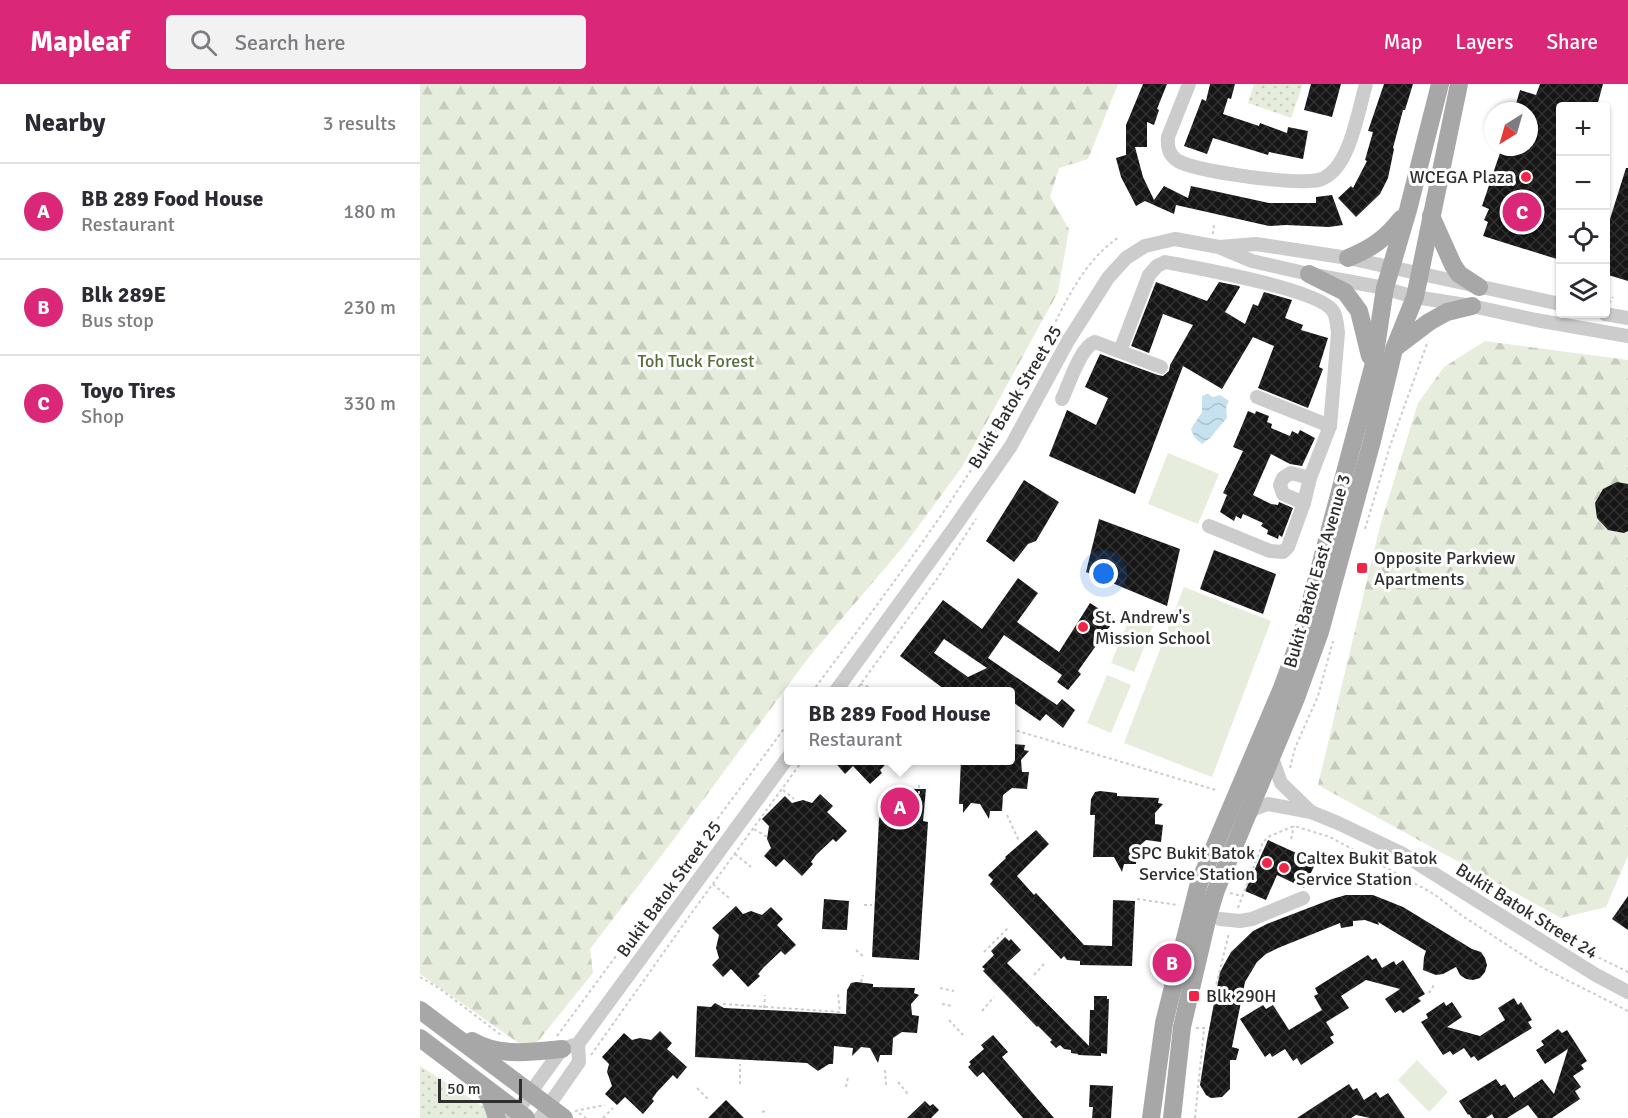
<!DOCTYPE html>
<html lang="en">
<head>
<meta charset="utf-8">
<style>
  :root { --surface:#fff; --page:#f2f2f3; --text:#2b2b33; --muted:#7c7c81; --line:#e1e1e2; --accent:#db2777 }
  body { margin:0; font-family:Signika,sans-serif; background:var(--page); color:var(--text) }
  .controls { position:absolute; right:18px; top:18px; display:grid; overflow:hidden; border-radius:6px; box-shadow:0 2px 4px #0004 }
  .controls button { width:54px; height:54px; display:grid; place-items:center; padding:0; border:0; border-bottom:2px solid var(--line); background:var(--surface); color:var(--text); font:30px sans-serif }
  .compass { position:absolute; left:1064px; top:18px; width:54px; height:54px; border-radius:50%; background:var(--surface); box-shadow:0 2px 4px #0004; rotate:217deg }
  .scale { position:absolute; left:18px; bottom:15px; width:84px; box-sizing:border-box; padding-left:6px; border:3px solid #2f2f2f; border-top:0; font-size:16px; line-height:21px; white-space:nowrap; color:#2f2f2f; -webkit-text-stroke:4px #fff; paint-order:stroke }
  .you { position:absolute; left:684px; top:490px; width:21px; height:21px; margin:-15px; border:4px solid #fff; border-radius:50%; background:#1a73e8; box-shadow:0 0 0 9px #1a73e833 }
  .badge { display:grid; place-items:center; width:39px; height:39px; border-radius:50%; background:var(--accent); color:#fff; font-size:20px; font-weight:700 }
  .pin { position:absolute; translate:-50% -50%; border:3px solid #fff; box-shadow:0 2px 6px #0006 }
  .popup { position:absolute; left:364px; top:603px; width:231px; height:78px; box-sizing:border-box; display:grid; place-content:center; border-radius:6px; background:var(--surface); filter:drop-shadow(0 2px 4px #0005); font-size:20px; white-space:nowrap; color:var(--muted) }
  .popup b { font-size:22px; color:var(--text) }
  .popup::after { content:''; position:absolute; left:50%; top:100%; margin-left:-12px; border:12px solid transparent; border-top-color:var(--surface) }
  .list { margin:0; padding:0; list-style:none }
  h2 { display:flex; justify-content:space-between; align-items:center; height:78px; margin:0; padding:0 24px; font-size:26px }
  h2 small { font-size:20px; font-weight:400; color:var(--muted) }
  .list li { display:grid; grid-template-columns:39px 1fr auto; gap:18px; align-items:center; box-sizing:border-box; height:96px; padding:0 24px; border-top:2px solid var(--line) }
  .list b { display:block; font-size:22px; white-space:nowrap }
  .list p { margin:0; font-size:20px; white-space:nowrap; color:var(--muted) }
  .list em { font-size:20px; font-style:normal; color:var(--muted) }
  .icon { flex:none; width:33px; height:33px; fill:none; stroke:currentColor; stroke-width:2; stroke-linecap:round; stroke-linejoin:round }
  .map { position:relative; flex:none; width:1208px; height:1034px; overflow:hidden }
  header { display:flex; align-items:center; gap:36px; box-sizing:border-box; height:84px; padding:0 30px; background:var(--accent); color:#fff }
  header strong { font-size:28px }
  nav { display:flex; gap:33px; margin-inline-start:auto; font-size:21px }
  .search { width:420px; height:54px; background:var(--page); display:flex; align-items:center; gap:15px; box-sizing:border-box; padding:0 21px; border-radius:6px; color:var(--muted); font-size:22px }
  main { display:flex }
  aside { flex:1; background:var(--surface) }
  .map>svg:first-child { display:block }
</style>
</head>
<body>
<header>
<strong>Mapleaf</strong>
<div class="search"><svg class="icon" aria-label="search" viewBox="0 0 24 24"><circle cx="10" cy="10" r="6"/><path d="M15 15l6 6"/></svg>Search here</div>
<nav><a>Map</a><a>Layers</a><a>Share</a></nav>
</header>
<main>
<aside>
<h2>Nearby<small>3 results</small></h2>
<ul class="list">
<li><span class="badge">A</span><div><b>BB 289 Food House</b><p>Restaurant</p></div><em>180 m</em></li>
<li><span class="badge">B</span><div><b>Blk 289E</b><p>Bus stop</p></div><em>230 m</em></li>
<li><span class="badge">C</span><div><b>Toyo Tires</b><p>Shop</p></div><em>330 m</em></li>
</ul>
</aside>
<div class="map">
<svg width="1208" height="1034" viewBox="0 0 1208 1034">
  <defs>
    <pattern id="forest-firs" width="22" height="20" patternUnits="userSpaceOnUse" patternTransform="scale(1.5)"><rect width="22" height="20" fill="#e6eddc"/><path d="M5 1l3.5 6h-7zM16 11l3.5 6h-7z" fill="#c6ccbd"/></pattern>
    <pattern id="park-dots" width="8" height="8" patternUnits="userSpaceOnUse" patternTransform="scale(1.5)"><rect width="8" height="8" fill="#e6eddc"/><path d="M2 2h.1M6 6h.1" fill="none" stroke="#c6ccbd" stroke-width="1.8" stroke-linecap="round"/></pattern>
    <pattern id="water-waves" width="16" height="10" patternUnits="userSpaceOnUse" patternTransform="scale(1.5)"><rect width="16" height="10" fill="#c6e2ee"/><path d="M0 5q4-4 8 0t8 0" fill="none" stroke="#aac2cc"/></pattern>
    <pattern id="building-cross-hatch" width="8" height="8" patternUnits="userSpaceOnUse" patternTransform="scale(1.5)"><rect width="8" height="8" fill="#161616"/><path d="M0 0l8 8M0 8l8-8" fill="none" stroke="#303030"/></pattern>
  </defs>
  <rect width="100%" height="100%" fill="#fff"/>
  <g fill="url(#forest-firs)">
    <path d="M0,0H698L668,75L639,84L630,113L649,145L638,208L542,383L483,463L389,573L257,751L170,865L173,889L110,967L0,890Z"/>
    <path d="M1065,257L1208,276V772L1186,823L1141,834L898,701L960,442L998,319L1024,283Z"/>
  </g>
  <g fill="url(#park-dots)">
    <path d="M834,0H883L871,34L828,19Z"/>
    <path d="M0,982L72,1028L76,1034H0Z"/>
  </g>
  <g fill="#e6eddc">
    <path d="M748,369L799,390L778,440L728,420Z"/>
    <path d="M764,503L851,537L792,693L704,659Z"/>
    <path d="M711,531L734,540L714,588L691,579Z"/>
    <path d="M687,591L711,601L691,649L667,639Z"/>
    <path d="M997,976L1028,1008L1009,1028L978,996Z"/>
  </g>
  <path fill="url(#water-waves)" d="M788,310L793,313L800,311L809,317L806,323L807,334L790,354L782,360L774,353L771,345L782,328V312Z"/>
  <g fill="url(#building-cross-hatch)" fill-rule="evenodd">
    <path d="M723,0H747L737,25L739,26L734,41L727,38V63H715L723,93L734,116L744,102L768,114L771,102L849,119H896V113L912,111L923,141L909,143L866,141L849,142L756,121L754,130L725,117L716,122L701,93L696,74L706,71V41Z"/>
    <path d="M790,0H815L811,15L808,14L803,30L839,42L840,39L867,49L868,43L888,47L883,75L849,68L848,71L793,54L787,70L764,62L782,15L786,17Z"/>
    <path d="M891,0H921L912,33L884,26Z"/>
    <path d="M964,0H993L985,26H983L973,64L974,65L968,94L960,110L936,133L918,114L931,102L933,104L947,77L945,76L953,48L948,47Z"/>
    <path d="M1120,0H1183L1177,22H1140V176L1063,152L1068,138L1064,136L1069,125L1062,122L1082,63H1109V27H1094L1100,6L1116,11Z"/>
    <path d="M1206,84H1208V197L1185,190V133L1190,135Z"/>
    <path d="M736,198L787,217L799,198L819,202L820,203L805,228L825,240L833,220L838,222L844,208L872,216L865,234L883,241L881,246L908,254L899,283L903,285L888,324L838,304L854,262L833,253L802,305L763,282L715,410L629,372L647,326L676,341L688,314L665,303L680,270L738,291L743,292L749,287L750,281L773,241L743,230L729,269L711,262Z"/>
    <path d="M828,327L835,330L836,327L849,332L847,338L852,340L851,344L870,352L872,347L878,350L880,346L895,354L882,382L870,380L851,370L833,411L851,420L858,421L859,418L873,424L862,453L859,451L858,455L847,450L848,446L841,442L843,439L823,430L821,435L816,432L814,437L800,428L807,411L803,409L823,367L813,363Z"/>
    <path d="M604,396L639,418L616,457L608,460L594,478L566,457Z"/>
    <path d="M1197,398L1208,400V447L1204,449L1188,446L1177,434L1175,419L1183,405Z"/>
    <path d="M679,435L760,465L747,522L666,488Z"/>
    <path d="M794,466L856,490L843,530L780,505Z"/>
    <path d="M598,494L618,509L597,538L639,568L670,519L695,535L658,587L661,590L648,606L637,598L642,591L584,551L568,574L637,621L642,615L655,626L643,644L626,630L620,637L591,617V608H528L480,572L523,516L562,545ZM524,555L567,584L548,593L514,569Z"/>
    <path d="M591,660L605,661L604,666L609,667L601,676L602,688H609L607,705L592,704L583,711L582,727H570L569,735L560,720L551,719L543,729V720H539L541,676H591Z"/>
    <path d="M413,676H470L460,686L462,689L450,700L433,682L425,690Z"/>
    <path d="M495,705H506L503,737L508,738L499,876L452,873L459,735L462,727L474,715L483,708Z"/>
    <path d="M680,707L697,709V712L739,714L738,719L743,720L735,729V740L743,741L741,758L726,756L717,764L716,780H704L702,788L694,773H673L675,731H670L671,715L675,708Z"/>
    <path d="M400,710L413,722L407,728L427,747L416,758L413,755L396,771L391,778L393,780L382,792L364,775L356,783L344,772L351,764L347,755L349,742L342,735L365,712L372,719L383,716L392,719Z"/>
    <path d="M616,746L629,760L597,792L614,811L616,809L664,861L692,862L693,816L715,817L712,882L660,881V877L647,876L644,872L641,875L570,800L573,796L568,791L586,774L585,773Z"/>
    <path d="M848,756L896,778L884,804L857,791L846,816L825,807Z"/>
    <path d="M926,811H953L983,823L1052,865L1061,868L1065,874L1067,881L1065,888L1060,894L1053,896L1046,895L1040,891L1036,883L1023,890L1016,891L1003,886L1004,873L1006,867L958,838L959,841L945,836L933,837V842L921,844L920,839L858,864L846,870L837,878L825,898L812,963L819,965L816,976H810V1005L802,1013L791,1014L786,1011L780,1001L787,956L800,888L811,868L833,847L847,840L912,815Z"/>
    <path d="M1208,812V846L1192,835Z"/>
    <path d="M404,815L429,817L427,846L402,845Z"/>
    <path d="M316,822L323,830L331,827L342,831L351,823L363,835L357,841L376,861L365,871L361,867L344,883L338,890L340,892L328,903L311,885L303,893L292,881L299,874L296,864L299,851L292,844Z"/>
    <path d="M585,853L589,857L591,855L601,866L587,879L669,962L670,926H674V912H687V915H689L687,970L681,969V972L658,971V970L651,969V966L644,965L640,961L636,964L630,958L632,956L618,942L617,943L563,887L565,885L562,883L574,871L571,867Z"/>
    <path d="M948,871L952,876L956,874L962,884L974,877L976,881L983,876L1005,910L998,914L1001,917L983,929L980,926L975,929L965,915L980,905L946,896L921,912L929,924L906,938L914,951L910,953L914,959L881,981L877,974L873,977L865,965L852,973L850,969L845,973L820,935L843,921L846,925L853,921L869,946L902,926L894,912L898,910L895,904Z"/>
    <path d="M436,898L453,900V903L495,904L494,909L499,911L491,920L492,931L499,932L497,949L482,948L473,954L472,971H460L458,979L450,964L441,963L432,972L433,964L414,962L413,980H409L398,987L387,979L275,973L277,922L291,923L295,919L304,924L426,930L427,906L431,899Z"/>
    <path d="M1094,914L1098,921L1101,918L1112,936L1108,938L1112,944L1058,977L1054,972L1051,974L1044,964L1033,971L1030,967L1023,971L1001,938L1008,934L1006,930L1024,918L1026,922L1032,918L1042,933L1027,943L1060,952L1085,936L1078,924Z"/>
    <path d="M1138,945L1142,949L1147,946L1167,977L1161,981L1164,985L1153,992L1161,1003L1155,1007L1160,1015L1132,1034H1118L1108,1021L1087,1034H1074L1072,1030L1066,1034H1052L1049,1030L1048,1031L1039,1017L1076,995L1081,1002L1085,1000L1094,1014L1122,995L1134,1010L1148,965L1125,980L1116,966L1124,961L1121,957Z"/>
    <path d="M240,947L252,959L247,965L267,983L257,995L253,991L237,1008L232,1015L234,1017L223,1030L205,1013L197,1021L185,1010L192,1002L187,988L189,980L182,973L204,949L212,956L220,954L231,956Z"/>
    <path d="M573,951L588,968L582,973L634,1034H603L563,988L557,993L548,983L551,980L549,978L564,965L561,961Z"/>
    <path d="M929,1000L933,1006L937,1004L944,1016L956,1008L960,1014L968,1009L985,1034H950L936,1031L931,1034H877Z"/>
    <path d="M670,1001L693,1002L691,1034H672L673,1023H669Z"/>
    <path d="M306,1016L324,1034H288Z"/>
    <path d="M505,1017L510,1022L513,1020L519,1026L511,1034H487Z"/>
  </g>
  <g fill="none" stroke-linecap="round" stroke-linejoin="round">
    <g stroke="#ccc" stroke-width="2" stroke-dasharray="3 3" stroke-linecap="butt">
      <path d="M793,150L794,141"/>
      <path d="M1186,218L1189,211"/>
      <path d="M1189,219L1193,213"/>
      <path d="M945,445L970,362L1008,257"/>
      <path d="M440,600L464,608"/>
      <path d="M392,608C446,535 502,463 551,386C573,352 594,316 614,280C638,237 656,182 699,153"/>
      <path d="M435,608L519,492L556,435"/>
      <path d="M591,645L796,706"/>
      <path d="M870,684L875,664L898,612L913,557"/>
      <path d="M363,706L374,715"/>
      <path d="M499,710V701"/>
      <path d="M587,731L599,757"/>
      <path d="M334,745L347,753"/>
      <path d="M871,755L874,742"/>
      <path d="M315,770L331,783"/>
      <path d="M293,800L309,814"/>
      <path d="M810,809L822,812"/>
      <path d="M717,815L758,821"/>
      <path d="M444,821H452"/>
      <path d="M818,824L843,758L850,752L874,742L910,753L1014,810L1041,831L1121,883L1208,927"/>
      <path d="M1157,863L1208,888"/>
      <path d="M436,866L444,873"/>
      <path d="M564,868L588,844"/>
      <path d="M614,891L624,880"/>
      <path d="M0,893L19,904L81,951"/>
      <path d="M441,898L443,891"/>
      <path d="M520,904L534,907"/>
      <path d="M1009,909L1014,901"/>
      <path d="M792,918L809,849"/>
      <path d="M303,920L420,928L418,909"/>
      <path d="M522,920L532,922"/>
      <path d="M344,924L345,911"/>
      <path d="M562,927L574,913"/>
      <path d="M529,936L543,951"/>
      <path d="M776,944H788"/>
      <path d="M137,952L369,638"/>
      <path d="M171,971L273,827L383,676"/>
      <path d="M465,986L466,1001"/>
      <path d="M478,998L488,1010"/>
      <path d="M320,1000V980"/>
      <path d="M426,1003L428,993"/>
      <path d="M277,1004L288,1015"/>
      <path d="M155,1027L185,1021"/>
      <path d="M342,1028L348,1026"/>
      <path d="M159,1029L166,1034"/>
      <path d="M183,1034L193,1024"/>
      <path d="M775,1034L784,945"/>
    </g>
    <g stroke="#ccc" stroke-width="14">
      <path d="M769,0L748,53C747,64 749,71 758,77C778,88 866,99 890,97C898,97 906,94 911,89C931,73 939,24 946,0"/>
      <path d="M801,164L832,177L889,190L959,203L995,213L1052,222L1116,236L1208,252"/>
      <path d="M1185,230L1208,234"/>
      <path d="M700,267L729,191L737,182L745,178C776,184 898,205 913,227C917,233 917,242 918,249L910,342L890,394L884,419L868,463L863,468L850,467L789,442"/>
      <path d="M837,313L910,342"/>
      <path d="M642,315C649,301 660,263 675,258L741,283"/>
      <path d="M884,419L863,410L860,401L863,394L871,389L890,394"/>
      <path d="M415,608L534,444L591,362L648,257L688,194L706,174L725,162L755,155L799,163L836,160L928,174L1140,220"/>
      <path d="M851,671L861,699L891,728"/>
      <path d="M828,731L834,725L848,720L891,728L918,739L981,769L1176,891L1208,908"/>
      <path d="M800,835L820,837L832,835L883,814"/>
      <path d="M92,1034L142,965L158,960L369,672"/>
      <path d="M120,1034L159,978L158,960"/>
    </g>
    <g stroke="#a7a7a7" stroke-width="18">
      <path d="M1011,132L1033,181L1039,190L1059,203"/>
      <path d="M928,174C952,164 965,155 981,135"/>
      <path d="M889,190L925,208L939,227L950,272"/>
      <path d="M976,263L1009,238L1027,228L1052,222"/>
      <path d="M0,926L144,1034"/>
      <path d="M0,954L106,1034"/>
      <path d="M52,957C79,973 112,968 142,965"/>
      <path d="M65,1006L72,1019L77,1034"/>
      <path d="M731,1034L744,939L779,799L862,604L884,543L953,283L965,204L988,126L1020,0"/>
      <path d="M752,1034L762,943L788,832L796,806L876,614L900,548L952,357L974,265L995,213L1039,0"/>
    </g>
  </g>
  <g fill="#f12545" stroke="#fff" stroke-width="2">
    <circle cx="1106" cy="93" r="6"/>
    <rect x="936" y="478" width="12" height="12" rx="3"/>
    <circle cx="663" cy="543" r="6"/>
    <circle cx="847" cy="779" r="6"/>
    <circle cx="864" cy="784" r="6"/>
    <rect x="768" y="906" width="12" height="12" rx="3"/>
  </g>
  <g text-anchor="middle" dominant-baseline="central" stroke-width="6" stroke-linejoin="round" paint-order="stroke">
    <g font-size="18" fill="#2f2f2f" stroke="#fff" text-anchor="start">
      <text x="1094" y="93" text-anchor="end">WCEGA Plaza</text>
      <text x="954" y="474">Opposite Parkview<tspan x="954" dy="21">Apartments</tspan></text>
      <text x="675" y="533">St. Andrew's<tspan x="675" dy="21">Mission School</tspan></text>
      <text x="835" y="769" text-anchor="end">SPC Bukit Batok<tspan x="835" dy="21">Service Station</tspan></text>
      <text x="876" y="774">Caltex Bukit Batok<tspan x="876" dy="21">Service Station</tspan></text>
      <text x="786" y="912">Blk 290H</text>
    </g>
    <g font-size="18" fill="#566e39" stroke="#fff">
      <text x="276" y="277">Toh Tuck Forest</text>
    </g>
    <g font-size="18" fill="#2f2f2f" stroke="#fff">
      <text transform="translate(595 313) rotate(-59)">Bukit Batok Street 25</text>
      <text transform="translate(897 487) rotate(-74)">Bukit Batok East Avenue 3</text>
      <text transform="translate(249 805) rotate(-54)">Bukit Batok Street 25</text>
      <text transform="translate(1107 827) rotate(32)">Bukit Batok Street 24</text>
    </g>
  </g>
</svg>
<div class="controls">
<button>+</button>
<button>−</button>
<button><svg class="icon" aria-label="locate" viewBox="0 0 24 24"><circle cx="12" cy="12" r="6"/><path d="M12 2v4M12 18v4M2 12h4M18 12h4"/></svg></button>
<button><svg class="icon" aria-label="layers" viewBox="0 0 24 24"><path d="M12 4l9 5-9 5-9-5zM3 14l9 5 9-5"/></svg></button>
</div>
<svg class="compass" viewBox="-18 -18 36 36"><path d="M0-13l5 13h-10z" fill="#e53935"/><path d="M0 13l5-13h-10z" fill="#7c7c81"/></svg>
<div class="scale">50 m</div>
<div class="you"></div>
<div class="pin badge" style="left:480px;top:723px">A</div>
<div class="popup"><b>BB 289 Food House</b>Restaurant</div>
<div class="pin badge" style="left:752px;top:879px">B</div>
<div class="pin badge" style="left:1102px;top:128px">C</div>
</div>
</main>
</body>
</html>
